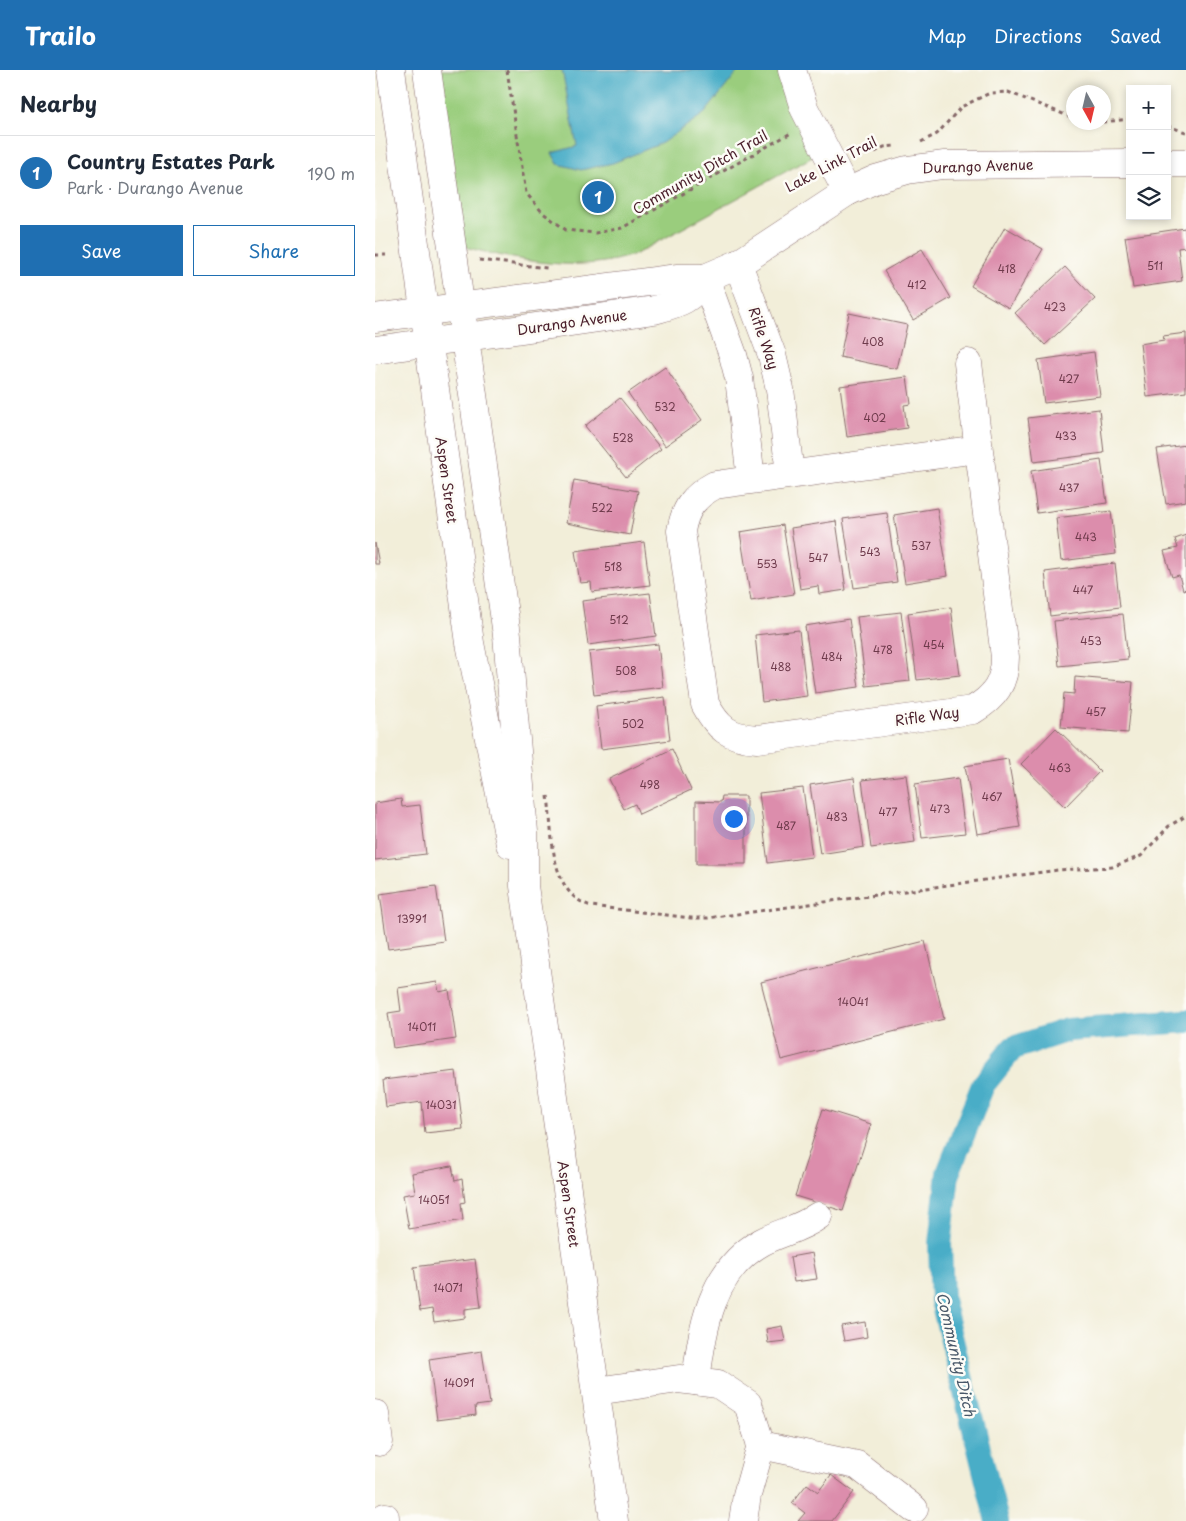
<!DOCTYPE html>
<html lang="en">
<head>
<meta charset="utf-8">
<style>
  :root { --surface:#fff; --page:#f2f2f3; --text:#1f2937; --muted:#747a83; --line:#e0e1e3; --accent:#1f6fb2 }
  body { margin:0; font-family:"Playpen Sans",sans-serif; background:var(--page); color:var(--text) }
  .controls { position:absolute; right:15px; top:15px; display:grid; overflow:hidden; border-radius:0px; box-shadow:0 2px 8px #0003 }
  .controls button { width:45px; height:45px; display:grid; place-items:center; padding:0; border:0; border-bottom:1px solid var(--line); background:var(--surface); color:var(--text); font:25px sans-serif }
  .compass { position:absolute; left:691px; top:15px; width:45px; height:45px; border-radius:50%; background:var(--surface); box-shadow:0 2px 8px #0003; rotate:172deg }
  .you { position:absolute; left:358px; top:748px; width:18px; height:18px; margin:-12px; border:4px solid #fff; border-radius:50%; background:#1a73e8; box-shadow:0 0 0 8px #1a73e833 }
  .badge { display:grid; place-items:center; width:32px; height:32px; border-radius:50%; background:var(--accent); color:#fff; font-size:16px; font-weight:700 }
  .pin { position:absolute; translate:-50% -50%; border:2px solid #fff; box-shadow:0 1px 5px #0006 }
  .list { margin:0; padding:0; list-style:none }
  h2 { display:flex; justify-content:space-between; align-items:center; height:65px; margin:0; padding:0 20px; font-size:21px }
  h2 small { font-size:16px; font-weight:400; color:var(--muted) }
  .list li { display:grid; grid-template-columns:32px 1fr auto; gap:15px; align-items:center; box-sizing:border-box; height:75px; padding:0 20px; border-top:1px solid var(--line) }
  .list b { display:block; font-size:19px; white-space:nowrap }
  .list p { margin:0; font-size:16px; white-space:nowrap; color:var(--muted) }
  .list em { font-size:16px; font-style:normal; color:var(--muted) }
  .actions { display:flex; gap:10px; padding:15px 20px }
  .actions a { flex:1; padding:11px 0; border:1px solid var(--accent); border-radius:0px; text-align:center; font-size:18px; color:var(--accent) }
  .actions .main { background:var(--accent); color:#fff }
  .icon { flex:none; width:28px; height:28px; fill:none; stroke:currentColor; stroke-width:2; stroke-linecap:round; stroke-linejoin:round }
  .map { position:relative; flex:none; width:811px; height:1451px; overflow:hidden }
  header { display:flex; align-items:center; gap:30px; box-sizing:border-box; height:70px; padding:0 25px; background:var(--accent); color:#fff }
  header strong { font-size:24px }
  nav { display:flex; gap:28px; margin-inline-start:auto; font-size:18px }
  main { display:flex }
  aside { flex:1; background:var(--surface) }
  .map>svg:first-child { display:block }
</style>
</head>
<body>
<header>
<strong>Trailo</strong>
<nav><a>Map</a><a>Directions</a><a>Saved</a></nav>
</header>
<main>
<aside>
<h2>Nearby<small></small></h2>
<ul class="list">
<li><span class="badge">1</span><div><b>Country Estates Park</b><p>Park · Durango Avenue</p></div><em>190 m</em></li>
</ul>
<div class="actions"><a class="main">Save</a><a>Share</a></div>
</aside>
<div class="map">
<svg width="811" height="1451" viewBox="0 0 811 1451">
  <rect width="100%" height="100%" fill="#fdfcf7"/>
  <filter id="ink" filterUnits="userSpaceOnUse"><feTurbulence type="fractalNoise" baseFrequency=".02" numOctaves="2"/><feDisplacementMap in="SourceGraphic" scale="10" xChannelSelector="R" yChannelSelector="G"/><feConvolveMatrix kernelMatrix="1 2 1 2 8 2 1 2 1" color-interpolation-filters="sRGB"/></filter>
  <filter id="wash" filterUnits="userSpaceOnUse"><feTurbulence type="fractalNoise" baseFrequency=".0096" numOctaves="4" result="noise"/><feDisplacementMap in="SourceGraphic" scale="20" xChannelSelector="R" yChannelSelector="G"/><feGaussianBlur stdDeviation="1.12" result="paint"/><feColorMatrix in="noise" values="0 0 0 0 0 0 0 0 0 0 0 0 0 0 0 0 0 1.4 0 .05"/><feComposite in="paint" operator="in"/></filter>
  <g filter="url(#wash)">
    <rect width="100%" height="100%" fill="#f2eed9"/>
    <path fill="#9acd7d" stroke="#727654" d="M64,0H405L441,85L261,184C206,204 144,191 90,177Z"/>
    <path fill="#48adc7" stroke="#496679" d="M187,0H364L330,43L287,73L238,93L206,100L183,94L177,83L202,76Z"/>
    <g fill="none" stroke-linecap="round" stroke-linejoin="round">
      <path stroke="#48adc7" stroke-width="24" d="M622,1451L567,1230L565,1174L573,1103L608,1015L638,978L693,960L811,951"/>
    </g>
    <g id="blocks">
      <g fill="#dc8dac">
        <path d="M630,157L668,179L634,238L596,216Z"/>
        <path d="M810,158L811,177L803,178L807,211L758,218L750,167Z"/>
        <path d="M547,179L576,228L538,250L509,201Z"/>
        <path d="M690,197L720,229L670,275L640,243Z"/>
        <path d="M474,243L532,255L522,299L465,287Z"/>
        <path d="M811,263V322L772,327L765,274L789,270L788,266Z"/>
        <path d="M719,282L725,326L669,333L663,290Z"/>
        <path d="M290,297L327,350L290,376L253,323Z"/>
        <path d="M532,307L536,334L529,335L532,358L472,367L465,316Z"/>
        <path d="M245,328L286,379L251,407L210,356Z"/>
        <path d="M724,339L729,383L659,392L653,348Z"/>
        <path d="M811,375V431L791,434L782,379Z"/>
        <path d="M726,390L732,433L662,443L656,401Z"/>
        <path d="M199,410L263,421L255,465L191,453Z"/>
        <path d="M562,438L573,506L530,513L519,445Z"/>
        <path d="M736,441L741,484L686,491L681,448Z"/>
        <path d="M512,443L522,512L479,518L468,449Z"/>
        <path d="M461,451L471,520L444,524L443,516L425,519L416,458Z"/>
        <path d="M408,455L419,524L376,531L365,462Z"/>
        <path d="M811,465V519L808,520L804,505L797,507L789,481L803,478L800,469Z"/>
        <path d="M269,472L275,515L217,522L216,512L205,513L200,481Z"/>
        <path d="M0,473L4,494H0Z"/>
        <path d="M740,493L745,537L675,546L670,502Z"/>
        <path d="M275,523L281,566L213,575L207,531Z"/>
        <path d="M576,537L585,605L542,610L533,543Z"/>
        <path d="M526,542L535,611L491,616L482,547Z"/>
        <path d="M748,544L753,589L684,596L679,551Z"/>
        <path d="M474,549L484,617L440,623L430,556Z"/>
        <path d="M424,560L432,626L387,632L380,565Z"/>
        <path d="M283,574L288,617L219,625L214,582Z"/>
        <path d="M700,607L758,612L753,663L686,657L689,623L699,624Z"/>
        <path d="M290,627L295,670L226,679L221,636Z"/>
        <path d="M681,658L725,701L690,737L646,694Z"/>
        <path d="M297,679L316,720L264,744L260,734L249,739L234,709Z"/>
        <path d="M633,689L645,757L602,764L590,696Z"/>
        <path d="M531,705L540,772L496,778L487,710Z"/>
        <path d="M479,708L489,777L445,784L435,715Z"/>
        <path d="M583,708L590,763L547,768L540,714Z"/>
        <path d="M428,718L437,787L393,793L384,723Z"/>
        <path d="M347,726H371V794H321V731L346,732Z"/>
        <path d="M26,729L27,737L45,735L51,784L0,790V733Z"/>
        <path d="M61,816L69,871L13,879L5,824Z"/>
        <path d="M550,871L569,949L406,990L386,912Z"/>
        <path d="M62,912L64,922L74,920L81,969L18,978L13,943L26,941L23,918Z"/>
        <path d="M81,1001L88,1059L50,1063L47,1032L11,1037L8,1010Z"/>
        <path d="M448,1039L496,1054L468,1141L420,1126Z"/>
        <path d="M77,1096L80,1111L87,1109L90,1132L86,1133L88,1150L34,1159L28,1125L40,1123L37,1103Z"/>
        <path d="M437,1183L442,1209L419,1212L415,1187Z"/>
        <path d="M100,1189L106,1237L90,1239V1248L59,1252L57,1239L45,1241L39,1197Z"/>
        <path d="M490,1252L492,1267L469,1271L466,1256Z"/>
        <path d="M407,1256L410,1271L393,1273L391,1259Z"/>
        <path d="M107,1281L115,1334L100,1336L101,1345L62,1350L54,1289Z"/>
        <path d="M456,1405L479,1422L457,1451H423L430,1443L417,1433L432,1414L443,1422Z"/>
      </g>
    </g>
  </g>
  <g filter="url(#ink)">
    <use href="#blocks" fill-opacity="0" stroke="#856768" stroke-width="1"/>
    <g fill="none" stroke-linecap="round" stroke-linejoin="round">
      <g stroke="#856768" stroke-width="29">
        <g id="minor">
          <path d="M16,0L95,573L135,774"/>
          <path d="M52,0L132,565L149,762V816L239,1451"/>
          <path d="M417,0L429,38L472,122"/>
          <path d="M792,93H811"/>
          <path d="M363,194L397,285L405,319L415,404"/>
          <path d="M330,208L358,285L364,308L376,409"/>
          <path d="M0,248L303,208H330L363,194L472,122L501,109L532,100L568,95L755,93"/>
          <path d="M0,280L279,240C304,233 315,231 330,208"/>
          <path d="M593,293L630,587C630,613 620,627 598,640L382,669C354,667 343,659 330,634L306,461C310,438 319,426 340,415L603,379"/>
          <path d="M321,1311C327,1259 336,1200 387,1172C406,1162 425,1159 443,1146"/>
          <path d="M221,1321L304,1309L343,1314L373,1334L386,1375L372,1425L368,1451"/>
          <path d="M0,1344L4,1372"/>
          <path d="M386,1375L482,1395L539,1439"/>
          <path d="M10,1447V1451"/>
        </g>
      </g>
      <g stroke="#856768" stroke-width="3" stroke-dasharray="4 4" stroke-linecap="butt">
        <path d="M132,0L151,123L168,143L191,160L220,163L247,158L416,63"/>
        <path d="M728,52L755,49"/>
        <path d="M792,56L811,62"/>
        <path d="M546,72L562,64L586,37L615,23L633,22L698,48"/>
        <path d="M500,82L509,77L520,76"/>
        <path d="M0,185H11"/>
        <path d="M104,190L172,198"/>
        <path d="M173,726C178,763 173,823 216,836L316,848H333L683,800L737,797L766,786L794,756L811,746"/>
      </g>
      <use href="#minor" stroke="#fff" stroke-width="28"/>
    </g>
  </g>
  <g text-anchor="middle" dominant-baseline="central" stroke-width="5" stroke-linejoin="round" paint-order="stroke">
    <g font-size="11" fill="#6e3a4b">
      <text x="780" y="195">511</text>
      <text x="632" y="198">418</text>
      <text x="542" y="214">412</text>
      <text x="680" y="236">423</text>
      <text x="498" y="271">408</text>
      <text x="694" y="308">427</text>
      <text x="290" y="336">532</text>
      <text x="500" y="347">402</text>
      <text x="691" y="365">433</text>
      <text x="248" y="367">528</text>
      <text x="694" y="417">437</text>
      <text x="227" y="437">522</text>
      <text x="711" y="466">443</text>
      <text x="546" y="475">537</text>
      <text x="495" y="481">543</text>
      <text x="443" y="487">547</text>
      <text x="392" y="493">553</text>
      <text x="238" y="496">518</text>
      <text x="708" y="519">447</text>
      <text x="244" y="549">512</text>
      <text x="716" y="570">453</text>
      <text x="559" y="574">454</text>
      <text x="508" y="579">478</text>
      <text x="457" y="586">484</text>
      <text x="406" y="596">488</text>
      <text x="251" y="600">508</text>
      <text x="721" y="641">457</text>
      <text x="258" y="653">502</text>
      <text x="685" y="697">463</text>
      <text x="275" y="714">498</text>
      <text x="617" y="726">467</text>
      <text x="565" y="738">473</text>
      <text x="513" y="741">477</text>
      <text x="462" y="746">483</text>
      <text x="411" y="755">487</text>
      <text x="37" y="848">13991</text>
      <text x="478" y="931">14041</text>
      <text x="47" y="956">14011</text>
      <text x="66" y="1034">14031</text>
      <text x="59" y="1129">14051</text>
      <text x="73" y="1217">14071</text>
      <text x="84" y="1312">14091</text>
    </g>
    <g font-size="14" fill="#4a1f2b" stroke="#fdfcf7">
      <text transform="translate(456 94) rotate(-28)">Lake Link Trail</text>
      <text transform="translate(603 96) rotate(-2)">Durango Avenue</text>
      <text transform="translate(325 102) rotate(-30)">Community Ditch Trail</text>
      <text transform="translate(197 252) rotate(-8)">Durango Avenue</text>
      <text transform="translate(389 268) rotate(71)">Rifle Way</text>
      <text transform="translate(72 410) rotate(82)">Aspen Street</text>
      <text transform="translate(552 646) rotate(-8)">Rifle Way</text>
      <text transform="translate(194 1134) rotate(82)">Aspen Street</text>
    </g>
    <g font-size="15" font-style="italic" fill="#495869" stroke="#fdfcf7">
      <text transform="translate(582 1284) rotate(77)">Community Ditch</text>
    </g>
  </g>
</svg>
<div class="controls">
<button>+</button>
<button>−</button>
<button><svg class="icon" aria-label="layers" viewBox="0 0 24 24"><path d="M12 4l9 5-9 5-9-5zM3 14l9 5 9-5"/></svg></button>
</div>
<svg class="compass" viewBox="-18 -18 36 36"><path d="M0-13l5 13h-10z" fill="#e53935"/><path d="M0 13l5-13h-10z" fill="#747a83"/></svg>
<div class="you"></div>
<div class="pin badge" style="left:223px;top:127px">1</div>
</div>
</main>
</body>
</html>
